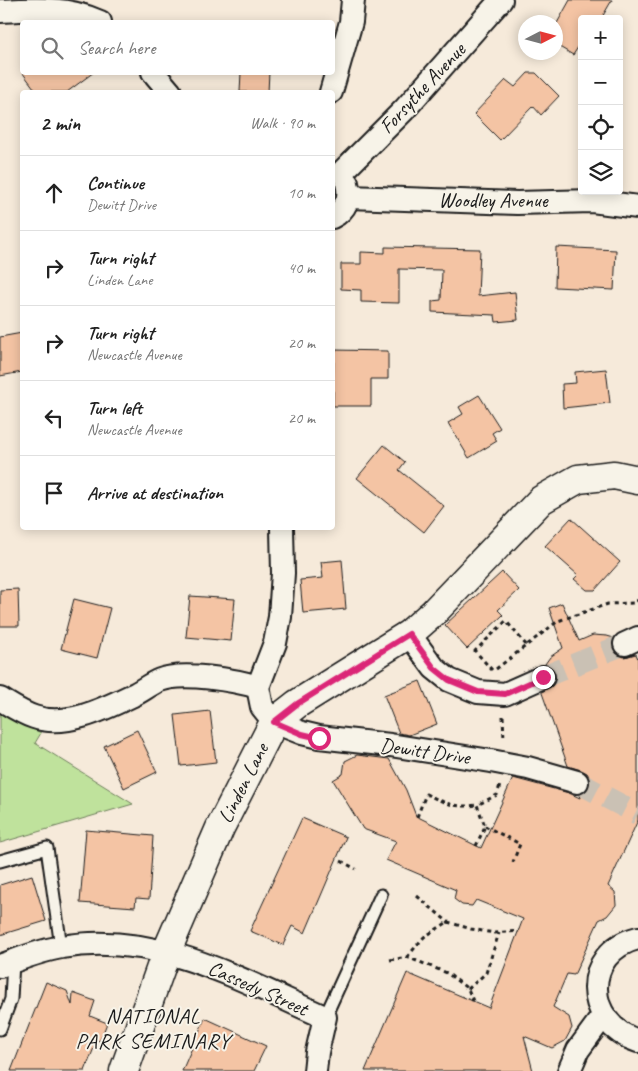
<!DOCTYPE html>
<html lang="en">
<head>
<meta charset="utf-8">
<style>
  :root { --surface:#fff; --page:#f6f6f6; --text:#222; --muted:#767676; --line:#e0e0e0 }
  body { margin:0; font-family:Caveat,sans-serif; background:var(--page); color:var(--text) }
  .controls { position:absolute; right:15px; top:15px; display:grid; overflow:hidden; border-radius:5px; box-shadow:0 2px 12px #0003 }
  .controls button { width:45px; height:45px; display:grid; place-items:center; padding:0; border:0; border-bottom:1px solid var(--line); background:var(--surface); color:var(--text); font:25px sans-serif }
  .compass { position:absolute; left:518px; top:15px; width:45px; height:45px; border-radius:50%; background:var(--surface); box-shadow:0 2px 12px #0003; rotate:84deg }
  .stop { position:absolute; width:15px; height:15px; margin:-11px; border:4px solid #db2777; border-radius:50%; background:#fff }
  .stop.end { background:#db2777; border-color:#fff; box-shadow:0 1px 5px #0008 }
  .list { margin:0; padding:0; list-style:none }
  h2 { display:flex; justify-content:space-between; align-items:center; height:65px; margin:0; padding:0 20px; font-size:21px }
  h2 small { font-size:16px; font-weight:400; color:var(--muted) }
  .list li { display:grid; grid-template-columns:32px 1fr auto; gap:15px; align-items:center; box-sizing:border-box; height:75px; padding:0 20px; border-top:1px solid var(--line) }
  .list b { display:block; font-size:19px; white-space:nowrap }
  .list p { margin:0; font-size:16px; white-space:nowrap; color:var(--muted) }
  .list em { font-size:16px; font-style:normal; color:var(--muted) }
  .icon { flex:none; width:28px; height:28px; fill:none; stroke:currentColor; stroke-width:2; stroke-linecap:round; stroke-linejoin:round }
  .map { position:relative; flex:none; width:638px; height:1071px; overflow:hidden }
  .search { position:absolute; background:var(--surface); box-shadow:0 2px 12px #0003; left:20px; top:20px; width:315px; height:55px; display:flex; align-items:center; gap:12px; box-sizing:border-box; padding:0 18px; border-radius:5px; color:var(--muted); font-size:19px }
  .panel { position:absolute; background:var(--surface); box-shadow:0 2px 12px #0003; left:20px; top:90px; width:315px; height:440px; border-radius:5px }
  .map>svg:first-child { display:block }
</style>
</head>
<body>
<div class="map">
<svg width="638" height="1071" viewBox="0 0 638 1071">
  <rect width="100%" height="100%" fill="#f6eada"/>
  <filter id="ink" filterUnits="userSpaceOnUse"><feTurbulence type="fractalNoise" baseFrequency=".02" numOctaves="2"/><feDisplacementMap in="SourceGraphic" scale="10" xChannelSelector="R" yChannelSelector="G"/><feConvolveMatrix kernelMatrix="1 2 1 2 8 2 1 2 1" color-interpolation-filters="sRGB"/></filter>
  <g filter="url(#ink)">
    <path fill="#bfe29c" stroke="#6e7f5c" d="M0,711L41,733L35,743L133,804L0,843Z"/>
    <g fill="#f4c4a4" stroke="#1c1c1c">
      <path d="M570,0H612L601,19H582V41L573,55L556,45V25Z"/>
      <path d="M22,72H94L67,92H37Z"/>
      <path d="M241,72H269L268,92H240Z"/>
      <path d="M528,73H536L559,96L541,115L533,106L500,140L474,114L506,80L515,87Z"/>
      <path d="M385,247L480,249L478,296L515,292L518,320L496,322L495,315L432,312V301L441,300L442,270L399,269V303L361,302V290L341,289V264H361V252L385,253Z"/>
      <path d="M556,247L616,250L614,290L555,287Z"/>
      <path d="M22,333V372L0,376V337Z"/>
      <path d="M334,350L388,351V379H371V406H333Z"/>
      <path d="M606,369L610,403L563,408L562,384L576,383L575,372Z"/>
      <path d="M479,395L500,428L492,433L497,441L469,458L448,423L463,414L459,407Z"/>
      <path d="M384,445L405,462L399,470L444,506L424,532L357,478Z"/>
      <path d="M571,518L620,562L595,590H587L574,579L578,575L545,546Z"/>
      <path d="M342,560L346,609L303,613L300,580L323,578L321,562Z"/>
      <path d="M502,572L519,590L498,610L503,615L467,649L445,625Z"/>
      <path d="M18,589L19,626H0V590Z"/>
      <path d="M190,596L235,599L231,641L186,637Z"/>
      <path d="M74,599L110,608L97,658L61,649Z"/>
      <path d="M562,603L579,641L593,635L607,636L614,638L612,643L613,649L617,654L624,657L636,654L638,659V820L608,886L615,892L616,905L607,916L599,920L574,975L567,974L553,1007L569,1017L572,1028L565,1041L552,1048L524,1036L533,1071H365L407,973L489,1008L523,919L476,900L472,906L462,905L454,899L456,890L386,860L396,841L363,829L333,780L343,774L345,761L357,755L389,759L406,790L416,816L481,848L513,778L569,793L580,798L579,795L586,792L589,786L590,778L587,773L581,770L568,766L542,693V692L553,685L556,678L555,672L551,667L545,664L550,657L563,648L549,608Z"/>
      <path d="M420,681L437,724L409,735L399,733L384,695Z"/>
      <path d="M210,711L216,762L181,766L175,715Z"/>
      <path d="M137,730L157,772L124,788L104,746Z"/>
      <path d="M302,818L346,837L305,933L292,926L283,945L250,931Z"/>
      <path d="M86,830L153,836L149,899L136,898L135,907L80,903Z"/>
      <path d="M32,875L46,921L0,935V885Z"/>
      <path d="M46,982L67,991L72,1005L73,993L95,1001L90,1016L107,1023L100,1041L97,1040L85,1071H11Z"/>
      <path d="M205,1018L266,1046L254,1071H182Z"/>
    </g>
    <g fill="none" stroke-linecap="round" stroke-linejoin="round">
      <g stroke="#cac1b4" stroke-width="22" stroke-dasharray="22 11" stroke-linecap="butt">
        <path d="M543,677L625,644"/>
        <path d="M577,782L638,814"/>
      </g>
      <g stroke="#1c1c1c" stroke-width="15">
        <g id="lane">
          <path d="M0,861L47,848L61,947"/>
          <path d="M325,1017L381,895"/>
          <path d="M0,1029L11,999L13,961"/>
        </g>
      </g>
      <g stroke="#1c1c1c" stroke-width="26">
        <g id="street">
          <path d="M0,11C34,9 69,7 100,22"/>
          <path d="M153,72L170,92"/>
          <path d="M331,92L351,22L353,0"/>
          <path d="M341,173L404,110L501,0"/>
          <path d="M349,197L517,203L592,201L638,207"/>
          <path d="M332,217C346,210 351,197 347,183"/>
          <path d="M282,528L283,573L280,617L275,643L258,687L262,707L274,722L302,733L319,737L390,745L491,761L528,768L577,782"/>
          <path d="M409,634L434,668L449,680L478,692L505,694L543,677"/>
          <path d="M625,644L638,638"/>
          <path d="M0,699C10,705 22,713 34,717C66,728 104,709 133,695C142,691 150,684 160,680C182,671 235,680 258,687"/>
          <path d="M638,938C581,952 583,1024 638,1041"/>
          <path d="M0,966C20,959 41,950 62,947C156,930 242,981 325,1017L317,1052L315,1071"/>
          <path d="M569,1071L578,1050L603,1016"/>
        </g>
      </g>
      <g stroke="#1c1c1c" stroke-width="31">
        <path id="secondary" d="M124,1071L166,953L220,828L274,722L297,704L409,634L433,613L541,500L578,479L614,475L638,480"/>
      </g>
      <g stroke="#1c1c1c" stroke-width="3" stroke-dasharray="4 4" stroke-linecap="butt">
        <path d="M496,669L558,621L608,604L634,603L638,600"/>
        <path d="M492,670L475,651L506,621L527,646"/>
        <path d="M503,716L504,740"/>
        <path d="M417,817L426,794C447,804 454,808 477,805"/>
        <path d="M485,826L520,844L513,862"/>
        <path d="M476,846L485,826L477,805L497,795L500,785"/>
        <path d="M341,861L356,869"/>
        <path d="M417,896L448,922L471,929L494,933L519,931"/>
        <path d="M407,957L424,937L448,922"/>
        <path d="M390,960L407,957L447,973L468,989L473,1001"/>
        <path d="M468,989L486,973L499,933"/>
      </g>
      <use href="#lane" stroke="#f7f3e8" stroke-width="11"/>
      <use href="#street" stroke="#f7f3e8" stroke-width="22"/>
      <use href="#secondary" stroke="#f7f3e8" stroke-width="28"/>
    </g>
  </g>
  <g fill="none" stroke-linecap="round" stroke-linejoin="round" filter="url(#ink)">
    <path stroke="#db2777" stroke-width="6" d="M319,738L302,734L274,722L297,704L409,634L434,668L449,680L478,692L505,694L543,677"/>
  </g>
  <g text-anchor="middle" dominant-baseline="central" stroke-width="4" stroke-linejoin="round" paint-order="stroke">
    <g font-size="21" fill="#1c1c1c" stroke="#f7f3e8">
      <text transform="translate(422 88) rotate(-47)">Forsythe Avenue</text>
      <text x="493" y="200">Woodley Avenue</text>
      <text transform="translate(425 751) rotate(8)">Dewitt Drive</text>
      <text transform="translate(243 783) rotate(-63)">Linden Lane</text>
      <text transform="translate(258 988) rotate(24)">Cassedy Street</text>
    </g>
    <g font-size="22" letter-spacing="1" fill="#1c1c1c" stroke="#f7f3e8">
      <text x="153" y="1016">NATIONAL<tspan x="153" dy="25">PARK SEMINARY</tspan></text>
    </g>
  </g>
</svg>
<div class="controls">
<button>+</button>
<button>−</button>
<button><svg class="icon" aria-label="locate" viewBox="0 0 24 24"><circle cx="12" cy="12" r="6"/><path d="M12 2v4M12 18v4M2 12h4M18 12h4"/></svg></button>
<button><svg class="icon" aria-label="layers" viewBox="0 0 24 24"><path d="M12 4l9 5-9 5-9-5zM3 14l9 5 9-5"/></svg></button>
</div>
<svg class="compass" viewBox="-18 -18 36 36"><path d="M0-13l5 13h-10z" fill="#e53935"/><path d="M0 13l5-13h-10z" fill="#767676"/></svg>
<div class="stop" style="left:319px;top:738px"></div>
<div class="stop end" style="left:543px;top:677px"></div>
<div class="search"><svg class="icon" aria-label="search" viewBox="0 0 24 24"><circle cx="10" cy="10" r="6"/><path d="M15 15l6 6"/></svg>Search here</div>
<section class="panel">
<h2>2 min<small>Walk · 90 m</small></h2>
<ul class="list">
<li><svg class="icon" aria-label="ahead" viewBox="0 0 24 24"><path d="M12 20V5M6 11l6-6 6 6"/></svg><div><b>Continue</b><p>Dewitt Drive</p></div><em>10 m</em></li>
<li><svg class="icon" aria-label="right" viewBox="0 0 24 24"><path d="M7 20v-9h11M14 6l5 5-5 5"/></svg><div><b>Turn right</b><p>Linden Lane</p></div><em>40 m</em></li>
<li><svg class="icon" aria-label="right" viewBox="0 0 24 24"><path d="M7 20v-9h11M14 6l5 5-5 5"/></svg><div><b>Turn right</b><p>Newcastle Avenue</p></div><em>20 m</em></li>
<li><svg class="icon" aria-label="left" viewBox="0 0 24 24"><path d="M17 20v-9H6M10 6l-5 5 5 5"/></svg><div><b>Turn left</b><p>Newcastle Avenue</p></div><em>20 m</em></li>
<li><svg class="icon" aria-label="arrive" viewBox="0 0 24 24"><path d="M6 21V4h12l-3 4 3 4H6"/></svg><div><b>Arrive at destination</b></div></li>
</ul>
</section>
</div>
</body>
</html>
